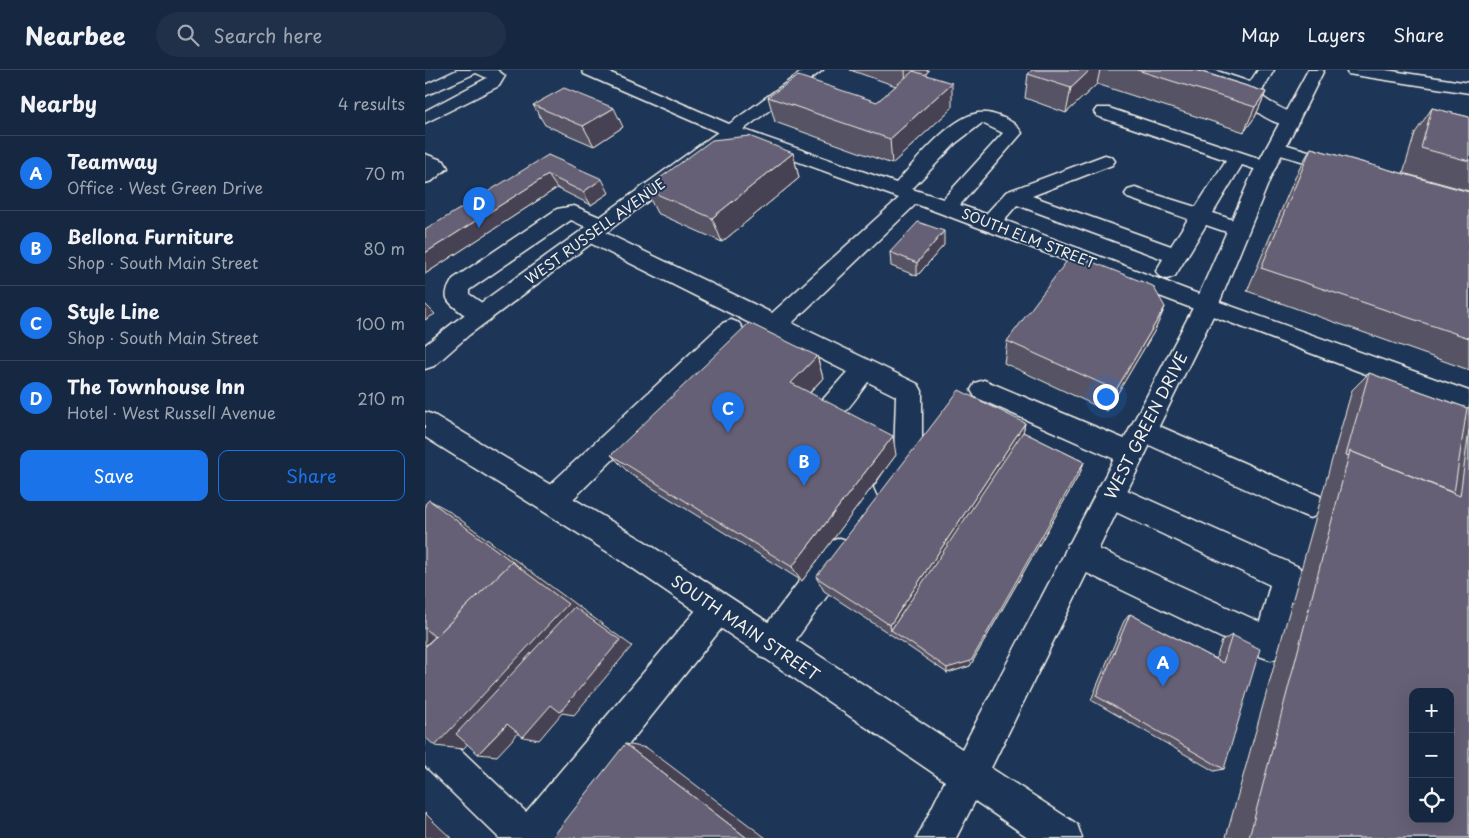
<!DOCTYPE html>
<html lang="en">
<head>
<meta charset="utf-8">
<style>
  :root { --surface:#162841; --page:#1f3048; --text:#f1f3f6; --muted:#9ea6b1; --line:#35445a; --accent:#1a73e8 }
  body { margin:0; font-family:"Playpen Sans",sans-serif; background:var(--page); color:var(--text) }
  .controls { position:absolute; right:15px; bottom:15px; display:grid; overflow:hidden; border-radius:10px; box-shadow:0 5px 20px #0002 }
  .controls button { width:45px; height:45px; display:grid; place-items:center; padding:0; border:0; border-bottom:1px solid var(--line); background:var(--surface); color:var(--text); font:25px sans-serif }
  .you { position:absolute; left:680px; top:326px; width:18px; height:18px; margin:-12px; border:4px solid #fff; border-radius:50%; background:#1a73e8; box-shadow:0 0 0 8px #1a73e833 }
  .badge { display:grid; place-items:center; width:32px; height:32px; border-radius:50%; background:var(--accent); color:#fff; font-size:16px; font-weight:700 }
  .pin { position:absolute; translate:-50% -41px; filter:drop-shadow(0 1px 2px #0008) }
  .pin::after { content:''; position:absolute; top:26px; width:18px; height:15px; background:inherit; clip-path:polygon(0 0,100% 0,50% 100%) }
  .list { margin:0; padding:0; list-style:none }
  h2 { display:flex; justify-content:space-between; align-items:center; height:65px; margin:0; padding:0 20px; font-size:21px }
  h2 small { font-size:16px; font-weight:400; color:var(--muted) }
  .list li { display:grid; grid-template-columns:32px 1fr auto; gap:15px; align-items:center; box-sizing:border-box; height:75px; padding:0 20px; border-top:1px solid var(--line) }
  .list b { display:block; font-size:19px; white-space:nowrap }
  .list p { margin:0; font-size:16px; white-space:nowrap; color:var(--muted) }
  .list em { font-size:16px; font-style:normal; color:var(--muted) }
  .actions { display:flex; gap:10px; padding:15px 20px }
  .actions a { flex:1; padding:11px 0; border:1px solid var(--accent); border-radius:10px; text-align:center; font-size:18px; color:var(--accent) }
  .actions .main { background:var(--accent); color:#fff }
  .icon { flex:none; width:28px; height:28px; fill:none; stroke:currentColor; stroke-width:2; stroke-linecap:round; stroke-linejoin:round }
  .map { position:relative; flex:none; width:1044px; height:768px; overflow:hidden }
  header { display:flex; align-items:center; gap:30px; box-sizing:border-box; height:70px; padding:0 25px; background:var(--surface); border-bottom:1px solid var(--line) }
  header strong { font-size:24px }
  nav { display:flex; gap:28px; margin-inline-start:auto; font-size:18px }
  .search { width:350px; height:45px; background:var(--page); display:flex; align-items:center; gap:12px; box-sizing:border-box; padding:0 18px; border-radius:28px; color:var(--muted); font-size:19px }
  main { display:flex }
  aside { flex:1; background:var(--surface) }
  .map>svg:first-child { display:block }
</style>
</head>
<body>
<header>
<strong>Nearbee</strong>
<div class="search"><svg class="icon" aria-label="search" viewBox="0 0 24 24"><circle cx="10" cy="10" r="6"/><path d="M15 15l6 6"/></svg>Search here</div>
<nav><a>Map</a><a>Layers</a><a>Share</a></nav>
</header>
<main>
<aside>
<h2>Nearby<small>4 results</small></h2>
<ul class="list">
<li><span class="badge">A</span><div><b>Teamway</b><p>Office · West Green Drive</p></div><em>70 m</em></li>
<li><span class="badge">B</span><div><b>Bellona Furniture</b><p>Shop · South Main Street</p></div><em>80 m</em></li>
<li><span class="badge">C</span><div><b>Style Line</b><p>Shop · South Main Street</p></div><em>100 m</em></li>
<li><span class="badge">D</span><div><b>The Townhouse Inn</b><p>Hotel · West Russell Avenue</p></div><em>210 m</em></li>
</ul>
<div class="actions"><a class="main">Save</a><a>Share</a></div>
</aside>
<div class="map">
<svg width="1044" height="768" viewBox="0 0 1044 768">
  <rect width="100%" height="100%" fill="#1d3557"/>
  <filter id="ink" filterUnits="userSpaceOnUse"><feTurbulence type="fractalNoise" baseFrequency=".02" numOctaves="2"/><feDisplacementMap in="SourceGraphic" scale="10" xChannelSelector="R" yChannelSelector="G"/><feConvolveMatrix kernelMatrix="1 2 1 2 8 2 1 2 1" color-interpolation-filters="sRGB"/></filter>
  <g filter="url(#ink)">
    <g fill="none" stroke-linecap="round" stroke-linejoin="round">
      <g stroke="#f4f1e8" stroke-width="3">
        <g id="minor">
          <path d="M32,0H72L80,6L74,16L0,53V41L62,8L51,3L0,26V15Z"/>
          <path d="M157,0H179L311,57L471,113C490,92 524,48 553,43C561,42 569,44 576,47C585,50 592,55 597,63L535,135L561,144L581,122L680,85L687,87L690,91L687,95L607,126L746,176L763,149L703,128L700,124L703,120L710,118L771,137L801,90L672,46L669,42L672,38H684L848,93L851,97L848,101L841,103L817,95L788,143L820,154L824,159L820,164L813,166L781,155L750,206L742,209L734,206L731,201L738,189L592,135L579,150L789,230L1044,321V343L491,134L367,253L493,314L497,321V390L473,426L463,430L453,426L449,417L469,387L471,326L443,312C430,328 415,358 393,351L389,343L393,335L422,302L157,169L154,164L157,159L163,158L146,150L44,220V224L64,238L68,244L64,250C62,251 59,252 57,252C49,253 24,235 22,228C20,221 25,215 28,209L132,139L149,136L184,151L188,156L184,161L179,162L347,243L474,128L299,65L159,4ZM557,53L578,63L518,129L487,119L531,73Z"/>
          <path d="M765,0H789L825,12L833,0H849L838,19V27C848,36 867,41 874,51L871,55C855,59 820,40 820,22L767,4Z"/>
          <path d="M921,0H961L1044,13V23L929,5L923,4Z"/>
          <path d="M852,72L925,93L928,97L925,101L918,103L845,82L843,78L845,74Z"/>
          <path d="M0,84L19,91L23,98L7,111L0,113Z"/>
          <path d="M306,250L314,253L318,259L314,265L137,440L127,444L117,440L113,431L117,422L298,253Z"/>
          <path d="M559,310L716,376L720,384L716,392L706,396L696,392L550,327L546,320L550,313Z"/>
          <path d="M718,349L895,426L899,435L895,444L885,448L875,444L709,368L705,360L709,352Z"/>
          <path d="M684,412L874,497L879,508L858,586L846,590L834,586L643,494L639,484L643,474L654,470L835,552L845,515L674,434L670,425L674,416Z"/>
          <path d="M415,468L426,472L430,482L426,492L359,587L347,591L335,587L331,575L335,563L404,472Z"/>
          <path d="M293,522L304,527L309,538L304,549L129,768H74L0,696V653L13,658L101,742L282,527Z"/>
        </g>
      </g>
      <g stroke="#f4f1e8" stroke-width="3">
        <g id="major">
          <path d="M379,0H398L44,265L9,296L0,299V275L28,253Z"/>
          <path d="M883,0H899L847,104L793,236L566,698L652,754L657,768H604L550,731L531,768H492L520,711L197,491L0,367V342L9,345L219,471L537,679L769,236L827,104Z"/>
        </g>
      </g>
      <use href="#minor" fill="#1d3557" fill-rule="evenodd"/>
      <use href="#major" fill="#1d3557" fill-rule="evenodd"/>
    </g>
    <g fill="#575365" stroke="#f4f1e8">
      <path d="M425,0H503V2L499,5L527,38L467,94L350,52L343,27L452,32L471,16Z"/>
      <path d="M607,0H772L841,22L830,47L819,62L672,14L641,43L600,28L603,4Z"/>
      <path d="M108,35L198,57L169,76L120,55Z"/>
      <path d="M1007,38L1044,47V121L978,103L990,63Z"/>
      <path d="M886,78L1044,122V300L822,221L872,103Z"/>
      <path d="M368,83L374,108L297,172L232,143L220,119Z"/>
      <path d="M123,85L184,123L166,135L132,118L0,204Z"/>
      <path d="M519,175L492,206L466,196L465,182Z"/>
      <path d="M740,237L730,260L682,341L579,293L582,271Z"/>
      <path d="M392,286L398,308L385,323L471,385L377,511L205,404L186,385Z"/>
      <path d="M944,303L1042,338L1044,337V768H803L801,767L904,400L927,320Z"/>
      <path d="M600,353L598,362L659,392L655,403L545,596L522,603L468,566L399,521L391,507Z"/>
      <path d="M705,544L791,589L797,571L807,565L799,699L789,701L666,630L699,551Z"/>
    </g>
    <g fill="#474352" stroke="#f4f1e8">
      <path d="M480,0H503V2L481,19Z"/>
      <path d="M665,0H675L672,14L641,43L646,18Z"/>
      <path d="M527,13V38L467,94L465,69Z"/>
      <path d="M841,22L830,47L819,62L830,37Z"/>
      <path d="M189,38L198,57L169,76L158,56Z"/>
      <path d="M368,83L374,108L297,172L287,148Z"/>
      <path d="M123,105L132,118L0,204V183Z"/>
      <path d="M177,109L184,123L166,135L158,122Z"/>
      <path d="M519,161V175L492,206V193Z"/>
      <path d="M0,234L10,244L0,250Z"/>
      <path d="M740,237L730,260L682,341L691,320Z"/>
      <path d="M392,286L398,308L374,334L366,313Z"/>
      <path d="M600,353L596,373L466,560L465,555Z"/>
      <path d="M468,366L471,385L377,511L367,497Z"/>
      <path d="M659,392L655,403L545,596L522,603V598Z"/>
      <path d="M4,430L21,439L207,576L149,645L137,643L114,670L98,667L161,545L38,679L10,676L33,577Z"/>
      <path d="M0,557L15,562L0,576Z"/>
      <path d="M82,654L99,657L72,686L53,684Z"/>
      <path d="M200,674L222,678L341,768H322Z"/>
      <path d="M0,743L10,753L26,768H0Z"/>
    </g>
    <g fill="#656075" stroke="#f4f1e8" fill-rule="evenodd">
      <path d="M607,0H665L646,18L603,4Z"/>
      <path d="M712,0H770L841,22L830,37Z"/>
      <path d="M488,1L527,13L465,69L343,27L373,6L452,32Z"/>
      <path d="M139,18L189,38L158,56L108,35Z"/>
      <path d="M1007,38L1044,47V91L996,78Z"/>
      <path d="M324,66L368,83L287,148L220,119L287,70Z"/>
      <path d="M886,78L1044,122V268L836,198Z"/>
      <path d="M123,85L177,109L158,122L123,105L0,183V160Z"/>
      <path d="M493,152L519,161L492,193L465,182Z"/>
      <path d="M647,184L728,216L740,237L691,320L582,271Z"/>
      <path d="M324,253L392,286L366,313L468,366L367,497L186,385Z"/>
      <path d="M944,303L1042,338L1029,423L925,381L924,386L921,385Z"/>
      <path d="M534,320L600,353L465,555L391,507Z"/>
      <path d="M1044,360V768H824L925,381L1035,426ZM988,622H1025V749H988Z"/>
      <path d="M598,362L659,392L546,591L522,598L466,560Z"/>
      <path d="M4,430L93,496L87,492L10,567L0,558V434Z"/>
      <path d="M87,492L143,534L10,676L0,667V577Z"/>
      <path d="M149,537L195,570L135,642L126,635L98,667L82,654L53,684L31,664Z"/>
      <path d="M705,544L798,593L807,565L835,579L799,699L671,626Z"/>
      <path d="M200,674L322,768H127Z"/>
    </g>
  </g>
  <g text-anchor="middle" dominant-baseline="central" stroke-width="4" stroke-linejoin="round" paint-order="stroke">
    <g font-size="14" fill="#f4f1e8" stroke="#1d3557">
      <text transform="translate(170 161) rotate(-36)">WEST RUSSELL AVENUE</text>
      <text transform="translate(604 168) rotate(21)">SOUTH ELM STREET</text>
    </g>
    <g font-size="16" fill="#f4f1e8" stroke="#1d3557">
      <text transform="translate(720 355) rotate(-63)">WEST GREEN DRIVE</text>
      <text transform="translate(321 557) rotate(34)">SOUTH MAIN STREET</text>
    </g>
  </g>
</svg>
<div class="controls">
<button>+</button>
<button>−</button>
<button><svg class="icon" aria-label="locate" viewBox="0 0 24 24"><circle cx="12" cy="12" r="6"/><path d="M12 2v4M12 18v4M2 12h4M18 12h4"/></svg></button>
</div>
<div class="you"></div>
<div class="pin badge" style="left:738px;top:617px">A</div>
<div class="pin badge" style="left:379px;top:416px">B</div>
<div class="pin badge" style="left:303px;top:363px">C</div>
<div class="pin badge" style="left:54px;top:158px">D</div>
</div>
</main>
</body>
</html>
